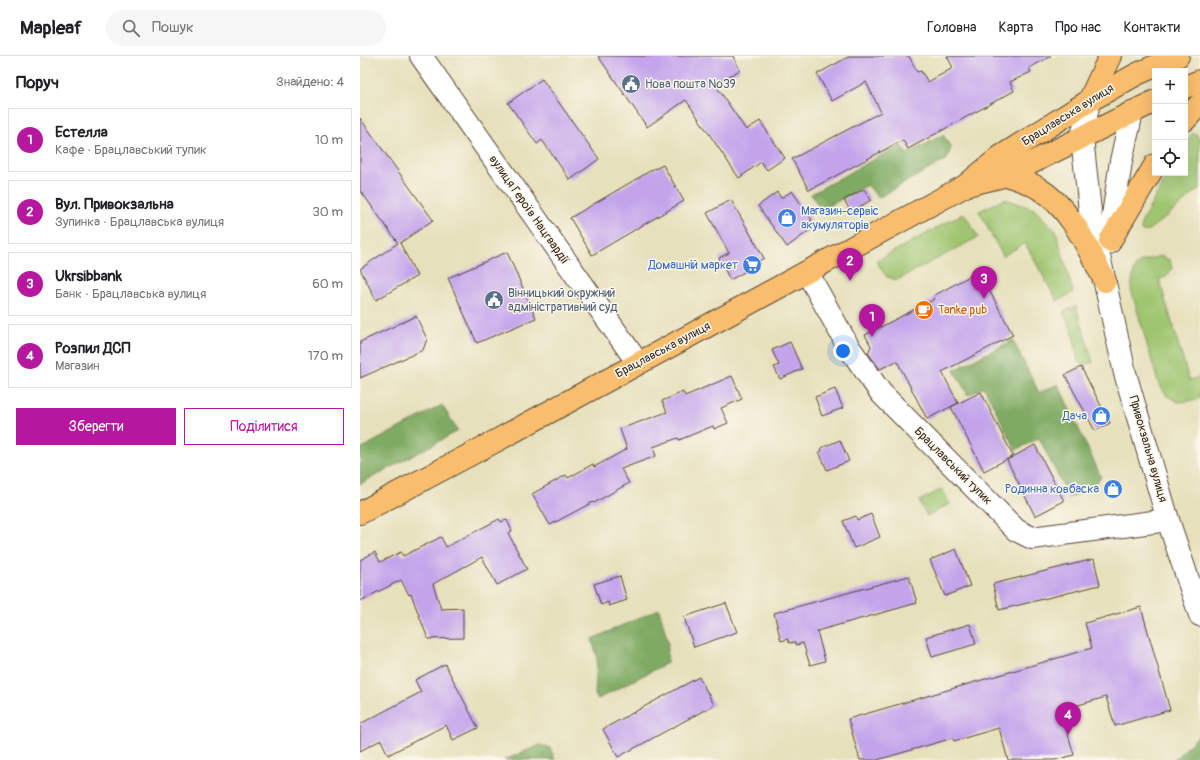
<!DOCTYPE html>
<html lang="uk">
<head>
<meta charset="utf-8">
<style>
  :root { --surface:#fff; --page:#f6f6f6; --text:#202124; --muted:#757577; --line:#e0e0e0; --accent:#b5179e }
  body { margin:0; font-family:Pangolin,sans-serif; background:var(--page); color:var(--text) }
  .controls { position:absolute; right:12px; top:12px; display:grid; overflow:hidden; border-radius:0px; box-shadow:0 4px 16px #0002 }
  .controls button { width:36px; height:36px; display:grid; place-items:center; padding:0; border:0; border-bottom:1px solid var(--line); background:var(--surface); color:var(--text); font:20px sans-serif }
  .you { position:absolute; left:483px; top:295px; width:14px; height:14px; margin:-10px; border:3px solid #fff; border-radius:50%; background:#1a73e8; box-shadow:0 0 0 6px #1a73e833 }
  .badge { display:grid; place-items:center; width:26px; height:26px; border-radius:50%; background:var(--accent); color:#fff; font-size:13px; font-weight:700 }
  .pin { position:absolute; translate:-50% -33px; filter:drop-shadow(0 1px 2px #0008) }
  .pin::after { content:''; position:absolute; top:21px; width:14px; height:12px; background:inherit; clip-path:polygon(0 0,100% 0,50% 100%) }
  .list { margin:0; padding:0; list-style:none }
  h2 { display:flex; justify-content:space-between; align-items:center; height:52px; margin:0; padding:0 16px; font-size:17px }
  h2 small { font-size:13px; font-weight:400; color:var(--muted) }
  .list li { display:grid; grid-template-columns:26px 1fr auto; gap:12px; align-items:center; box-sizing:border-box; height:64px; margin:0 8px 8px; padding:0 8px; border:1px solid var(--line); border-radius:0px }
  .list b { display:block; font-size:15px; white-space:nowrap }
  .list p { margin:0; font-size:13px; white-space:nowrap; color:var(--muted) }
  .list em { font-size:13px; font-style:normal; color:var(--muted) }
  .actions { display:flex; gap:8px; padding:12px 16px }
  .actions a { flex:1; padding:9px 0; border:1px solid var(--accent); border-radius:0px; text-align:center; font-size:14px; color:var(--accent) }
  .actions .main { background:var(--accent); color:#fff }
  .icon { flex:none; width:22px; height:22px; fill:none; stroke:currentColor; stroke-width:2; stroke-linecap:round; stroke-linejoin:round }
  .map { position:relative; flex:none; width:840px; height:704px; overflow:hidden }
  header { display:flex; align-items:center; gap:24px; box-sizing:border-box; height:56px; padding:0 20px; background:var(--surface); border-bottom:1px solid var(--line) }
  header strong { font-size:19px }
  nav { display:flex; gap:22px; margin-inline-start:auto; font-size:14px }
  .search { width:280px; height:36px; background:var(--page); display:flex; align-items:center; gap:10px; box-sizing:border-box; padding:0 14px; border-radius:22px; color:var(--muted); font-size:15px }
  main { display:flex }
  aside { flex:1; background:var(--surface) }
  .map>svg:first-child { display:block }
</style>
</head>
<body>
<header>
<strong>Mapleaf</strong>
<div class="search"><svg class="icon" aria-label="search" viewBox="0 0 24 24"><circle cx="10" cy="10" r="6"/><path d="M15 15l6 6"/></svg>Пошук</div>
<nav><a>Головна</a><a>Карта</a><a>Про нас</a><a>Контакти</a></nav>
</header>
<main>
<aside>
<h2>Поруч<small>Знайдено: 4</small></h2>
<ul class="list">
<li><span class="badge">1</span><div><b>Естелла</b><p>Кафе · Брацлавський тупик</p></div><em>10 m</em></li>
<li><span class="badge">2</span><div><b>Вул. Привокзальна</b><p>Зупинка · Брацлавська вулиця</p></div><em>30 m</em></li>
<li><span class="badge">3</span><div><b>Ukrsibbank</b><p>Банк · Брацлавська вулиця</p></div><em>60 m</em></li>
<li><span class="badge">4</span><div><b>Розпил ДСП</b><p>Магазин</p></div><em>170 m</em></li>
</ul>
<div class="actions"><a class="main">Зберегти</a><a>Поділитися</a></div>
</aside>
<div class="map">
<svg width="840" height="704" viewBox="0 0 840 704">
  <rect width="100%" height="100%" fill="#fbf7ec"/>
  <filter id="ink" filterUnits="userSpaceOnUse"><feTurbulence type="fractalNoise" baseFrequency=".025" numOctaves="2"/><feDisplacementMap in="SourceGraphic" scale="8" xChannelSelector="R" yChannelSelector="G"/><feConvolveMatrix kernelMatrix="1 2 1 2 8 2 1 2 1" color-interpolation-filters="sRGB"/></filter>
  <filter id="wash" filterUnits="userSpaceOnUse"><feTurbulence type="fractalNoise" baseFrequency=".012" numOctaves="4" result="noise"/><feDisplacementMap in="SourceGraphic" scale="16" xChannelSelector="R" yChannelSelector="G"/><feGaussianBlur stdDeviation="0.9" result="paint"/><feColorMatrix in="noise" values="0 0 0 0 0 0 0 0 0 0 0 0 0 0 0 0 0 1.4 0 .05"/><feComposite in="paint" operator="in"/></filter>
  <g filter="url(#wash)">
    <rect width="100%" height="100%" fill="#e6e0bb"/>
    <g fill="#9fc570" stroke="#6d7847">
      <path d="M832,78H836L840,85V132L806,161L787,175H781V168L808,117H825V85Z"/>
      <path d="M645,143L674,153L696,175L713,236L697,245L665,187L643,200L619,155Z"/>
      <path d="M604,157L618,181L537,224L527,221L516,205Z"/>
      <path d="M800,200L810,204L812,213L806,221L799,223L829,324L840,321V342L836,344L819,346L807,340L798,326L771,233L774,214L780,206Z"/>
      <path d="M716,250L733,306L724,309L718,306L712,274L703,256Z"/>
      <path d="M582,433L590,448L567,460L559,445Z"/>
    </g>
    <g fill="#7faa62" stroke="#5d6a40">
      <path d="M583,79L591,92L587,103L518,142L508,129L461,154L451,138L541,88L547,98Z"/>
      <path d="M653,284L679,337L698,328L741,421L733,431L709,442L679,382L656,394L624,331L608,339L594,314Z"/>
      <path d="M82,349L98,375L0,428V393Z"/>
      <path d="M299,553L308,586L307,607L238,643L235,639L237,601L232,583Z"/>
      <path d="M840,678V704H814Z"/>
      <path d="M180,689L190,692L195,704H144Z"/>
    </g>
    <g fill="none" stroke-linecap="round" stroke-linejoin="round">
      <path stroke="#67c5e5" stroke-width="5" d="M834,704L840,699"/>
    </g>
    <g id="blocks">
      <g fill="#c3a4eb">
        <path d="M238,0H373L380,14L355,28L386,74L400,65L425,102L407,114L401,106L379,122L326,44L287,71Z"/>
        <path d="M490,0H549L557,16L561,15L568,26L593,12L587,0H691L669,12L671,16L650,26L654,35L548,93L543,84L449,134L432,103L521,56L506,26L472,45L457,18Z"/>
        <path d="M182,23L239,103L210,124L182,84L177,88L148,47Z"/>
        <path d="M0,62L73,164L40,187L57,220L16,244L0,213L38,187L0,134Z"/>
        <path d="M303,109L324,145L232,199L210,162L295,112V113Z"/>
        <path d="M504,133L511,144L491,156L484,144Z"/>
        <path d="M432,135L452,164L450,165L454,171L427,191L398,150L417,136L421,142Z"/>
        <path d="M371,144L404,202L399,205L400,207L370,224L359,202L369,197L347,157Z"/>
        <path d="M147,196L176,262L117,287L88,222Z"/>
        <path d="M619,215L653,279L582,316L598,347L567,363L537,305L520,313L508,297L511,290L505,279L573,244L575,239Z"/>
        <path d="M56,260L67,283L63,294L0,322V286Z"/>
        <path d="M430,286L442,313L420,323L414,311L419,309L412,294Z"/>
        <path d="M721,311L750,367L735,375L705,319Z"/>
        <path d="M372,320L382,343L361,352L368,367L354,373L353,370L319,384L318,382L293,391L296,400L261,413L269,427L234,447L233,446L190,469L172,438L206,419L208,422L233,408L234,411L267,393L260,373L307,356L302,345L323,336L325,340Z"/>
        <path d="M475,333L483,352L462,360L455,341Z"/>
        <path d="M621,336L653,400L624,415L591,351Z"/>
        <path d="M480,384L489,405L467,414L459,396L462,395L461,392Z"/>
        <path d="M675,389L704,445L675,460L647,404Z"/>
        <path d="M511,458L520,481L494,492L483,465L496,460L497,464Z"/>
        <path d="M139,463L141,466L147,464L152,475L148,477L167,513L137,529L122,501L73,528L81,553L103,552V582L68,583L51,538L49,539L41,524L0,545V504L15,496L20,506L41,496L43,500L81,481L86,491Z"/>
        <path d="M596,493L610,530L585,540L570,504Z"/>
        <path d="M734,503L740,529L639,554L633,528Z"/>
        <path d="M260,520L267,544L249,550L248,546L241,549L234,528Z"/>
        <path d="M549,520L557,547L457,575L465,605L450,609L443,587L436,589L435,586L429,587L428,583L421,585L414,557Z"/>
        <path d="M366,547L377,576L334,591L324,561Z"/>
        <path d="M781,551L810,654L755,670L746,641L701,654L714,699L695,704H648L639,672L594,685L593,682L517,704H500L488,663L732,592L725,567Z"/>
        <path d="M610,568L616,588L572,601L566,581Z"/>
        <path d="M85,608L118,672L93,684L86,669L28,699L21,684L0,695V668L61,636L55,624Z"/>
        <path d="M339,621L354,649L258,701L243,673Z"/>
      </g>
    </g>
  </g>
  <g filter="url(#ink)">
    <use href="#blocks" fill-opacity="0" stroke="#554536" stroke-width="1"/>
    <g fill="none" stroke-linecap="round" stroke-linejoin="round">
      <g stroke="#554536" stroke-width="24">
        <g id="minor">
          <path d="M61,0L278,307"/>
          <path d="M729,45L722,82L731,164L765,317L808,464L840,559"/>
          <path d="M749,187L761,105L772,56"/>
          <path d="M447,216L488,290L521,337L656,474L672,482L808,464"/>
        </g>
      </g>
      <g stroke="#554536" stroke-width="24">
        <g id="major">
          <path d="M825,31L840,25"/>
          <path d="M729,45L750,0"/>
          <path d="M825,64L840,48"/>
          <path d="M647,119C657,123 669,126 678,132C712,153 727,191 745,225"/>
          <path d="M611,128L647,119L795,45"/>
          <path d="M750,185L795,109"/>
          <path d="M0,457L132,387L605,130L640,101L729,45L777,18L818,0"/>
        </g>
      </g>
      <use href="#minor" stroke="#fff" stroke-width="22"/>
      <use href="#major" stroke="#f9be6d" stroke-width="22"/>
    </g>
  </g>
  <defs>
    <g id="civic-disc" transform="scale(1)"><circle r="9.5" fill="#5c6f8a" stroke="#fbf7ec"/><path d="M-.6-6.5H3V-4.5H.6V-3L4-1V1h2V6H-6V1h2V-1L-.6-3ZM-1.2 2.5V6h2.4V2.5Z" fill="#fff"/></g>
    <g id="shop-disc" transform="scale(1)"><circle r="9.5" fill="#3f7fe0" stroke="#fbf7ec"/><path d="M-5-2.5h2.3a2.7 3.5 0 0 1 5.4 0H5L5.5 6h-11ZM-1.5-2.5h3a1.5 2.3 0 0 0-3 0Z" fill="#fff"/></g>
    <g id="supermarket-disc" transform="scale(1)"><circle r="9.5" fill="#3f7fe0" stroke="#fbf7ec"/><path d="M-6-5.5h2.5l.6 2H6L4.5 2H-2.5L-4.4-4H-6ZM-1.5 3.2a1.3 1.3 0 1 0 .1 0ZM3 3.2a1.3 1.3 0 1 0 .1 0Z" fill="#fff"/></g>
    <g id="cafe-disc" transform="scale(1)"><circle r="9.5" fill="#e8710a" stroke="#fbf7ec"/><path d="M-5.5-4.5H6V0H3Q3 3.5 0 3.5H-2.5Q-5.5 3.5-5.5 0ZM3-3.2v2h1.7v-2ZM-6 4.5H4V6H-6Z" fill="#fff"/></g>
  </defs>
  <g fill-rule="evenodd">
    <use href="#civic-disc" x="271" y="28"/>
    <use href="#shop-disc" x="427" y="162"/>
    <use href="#supermarket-disc" x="392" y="209"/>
    <use href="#civic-disc" x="134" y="244"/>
    <use href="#cafe-disc" x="564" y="254"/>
    <use href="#shop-disc" x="741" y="360"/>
    <use href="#shop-disc" x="753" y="433"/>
  </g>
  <g text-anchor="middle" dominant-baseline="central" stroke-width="3" stroke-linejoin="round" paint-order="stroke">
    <g font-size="12" fill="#4e5e75" stroke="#fbf7ec" text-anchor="start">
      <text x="285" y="28">Нова пошта №39</text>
      <text x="148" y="237">Вінницький окружний<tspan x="148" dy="14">адміністративний суд</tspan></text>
    </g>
    <g font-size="12" fill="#3b2a1e" stroke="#fbf7ec">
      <text transform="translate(708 59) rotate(-32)">Брацлавська вулиця</text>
      <text transform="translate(169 154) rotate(55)">вулиця Героїв Нацгвардії</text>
      <text transform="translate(303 294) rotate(-28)">Брацлавська вулиця</text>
      <text transform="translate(788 393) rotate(74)">Привокзальна вулиця</text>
      <text transform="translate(593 410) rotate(45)">Брацлавський тупик</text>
    </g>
    <g font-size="12" fill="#366cbe" stroke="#fbf7ec" text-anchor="end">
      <text x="441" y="155" text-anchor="start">Магазин-сервіс<tspan x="441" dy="14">акумуляторів</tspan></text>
      <text x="378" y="209">Домашній маркет</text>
      <text x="727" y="360">Дача</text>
      <text x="739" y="433">Родинна ковбаска</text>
    </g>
    <g font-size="12" fill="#c56008" stroke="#fbf7ec" text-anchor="start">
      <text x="578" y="254">Tanke pub</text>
    </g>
  </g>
</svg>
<div class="controls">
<button>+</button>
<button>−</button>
<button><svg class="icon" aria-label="locate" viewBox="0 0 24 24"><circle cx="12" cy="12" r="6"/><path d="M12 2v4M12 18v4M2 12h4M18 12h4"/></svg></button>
</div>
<div class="you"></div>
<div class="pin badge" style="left:512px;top:281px">1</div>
<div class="pin badge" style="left:490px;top:225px">2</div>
<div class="pin badge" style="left:624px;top:243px">3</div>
<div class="pin badge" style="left:708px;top:679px">4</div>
</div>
</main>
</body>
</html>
